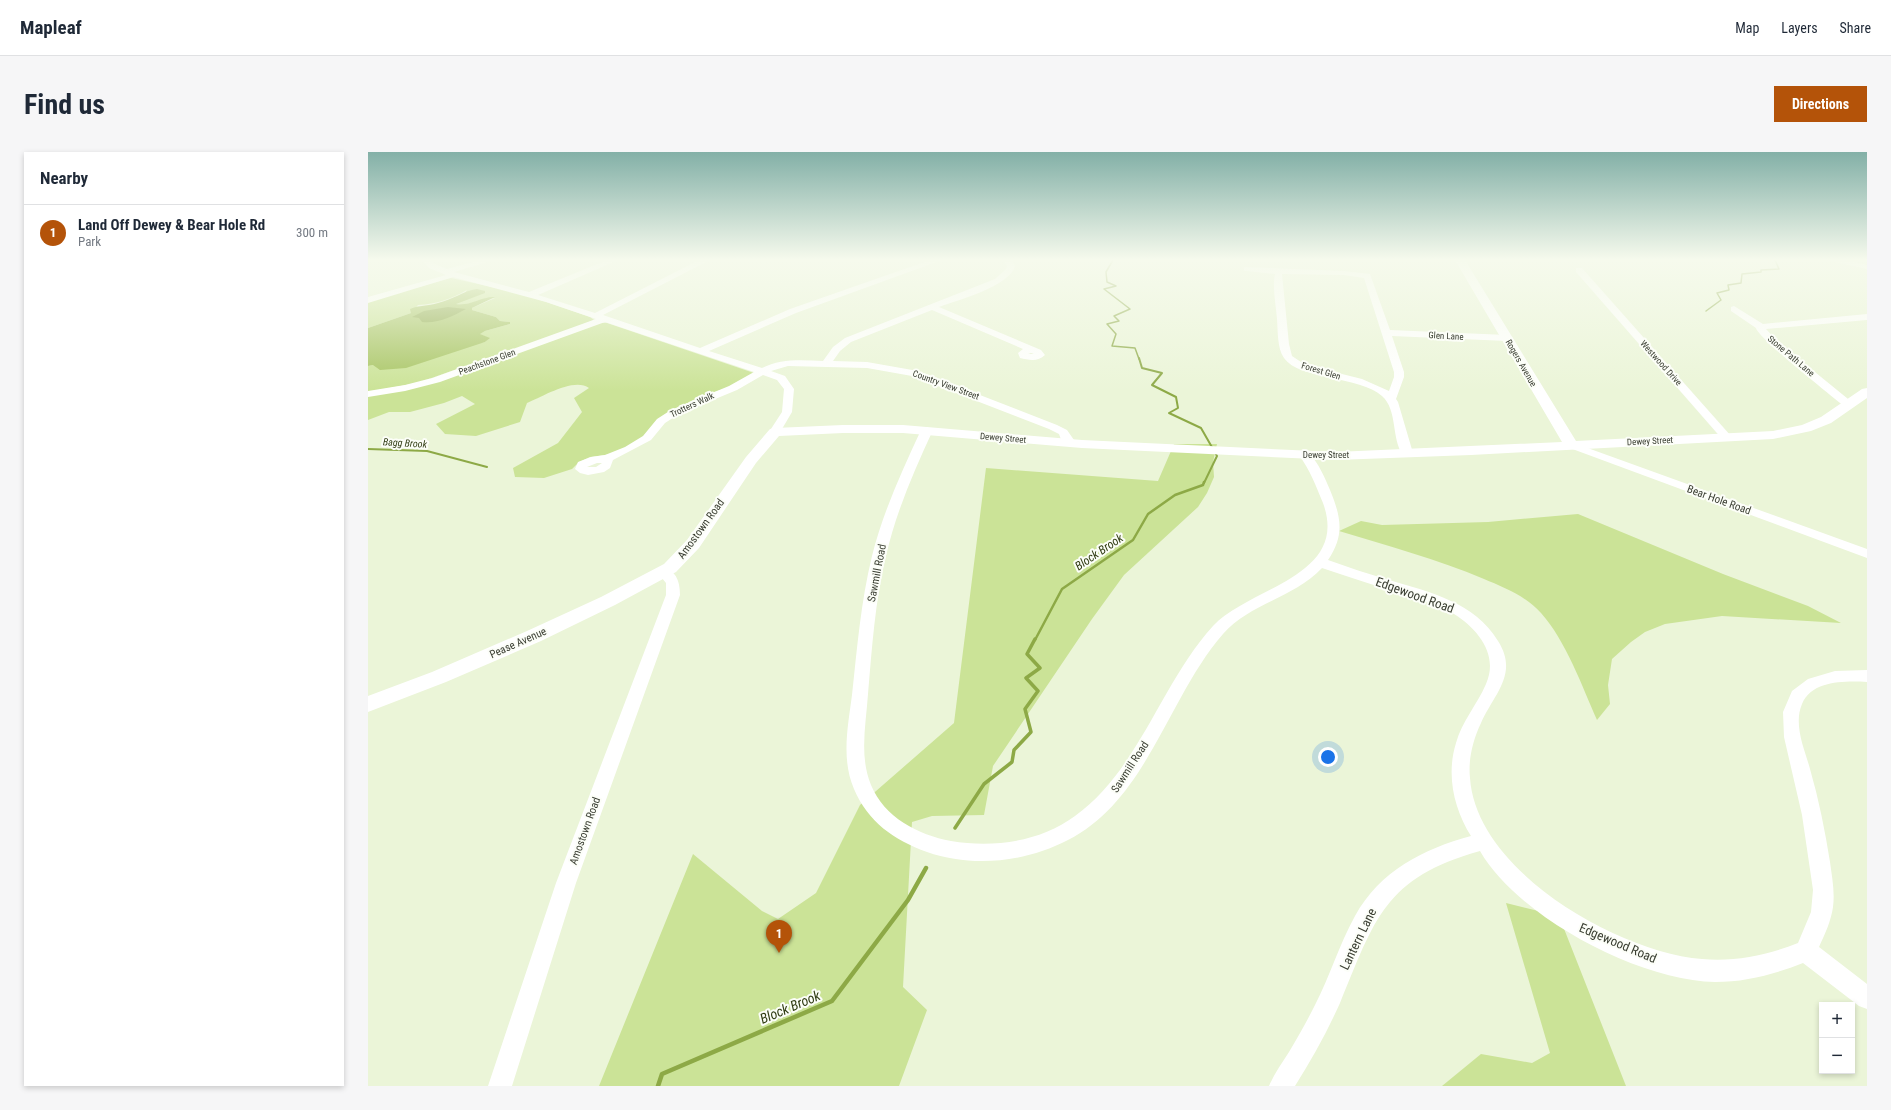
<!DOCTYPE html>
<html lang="en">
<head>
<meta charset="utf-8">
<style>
  :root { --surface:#fff; --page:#f6f6f7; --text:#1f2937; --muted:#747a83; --line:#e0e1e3; --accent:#b45309 }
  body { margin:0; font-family:"Roboto Condensed",sans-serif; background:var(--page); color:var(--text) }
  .controls { position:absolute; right:12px; bottom:12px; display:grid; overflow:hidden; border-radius:0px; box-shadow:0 2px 6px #0003 }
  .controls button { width:36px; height:36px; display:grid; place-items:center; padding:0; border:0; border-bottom:1px solid var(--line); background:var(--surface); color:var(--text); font:20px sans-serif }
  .you { position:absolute; left:960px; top:605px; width:14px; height:14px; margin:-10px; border:3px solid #fff; border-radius:50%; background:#1a73e8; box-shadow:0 0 0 6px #1a73e833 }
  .badge { display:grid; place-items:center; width:26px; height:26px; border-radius:50%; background:var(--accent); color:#fff; font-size:13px; font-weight:700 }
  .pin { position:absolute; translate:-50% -33px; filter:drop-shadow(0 1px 2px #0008) }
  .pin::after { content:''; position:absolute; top:21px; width:14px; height:12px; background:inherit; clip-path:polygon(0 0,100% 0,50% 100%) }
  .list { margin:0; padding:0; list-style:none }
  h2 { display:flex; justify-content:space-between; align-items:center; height:52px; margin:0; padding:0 16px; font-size:17px }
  h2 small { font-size:13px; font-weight:400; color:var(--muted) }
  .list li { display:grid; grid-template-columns:26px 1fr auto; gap:12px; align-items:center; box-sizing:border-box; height:56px; padding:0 16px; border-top:1px solid var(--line) }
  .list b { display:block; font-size:15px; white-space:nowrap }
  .list p { margin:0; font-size:13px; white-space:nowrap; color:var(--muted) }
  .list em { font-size:13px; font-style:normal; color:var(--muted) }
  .map { position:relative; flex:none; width:1499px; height:934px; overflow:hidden; border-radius:0px }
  header { display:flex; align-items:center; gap:24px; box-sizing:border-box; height:56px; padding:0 20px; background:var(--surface); border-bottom:1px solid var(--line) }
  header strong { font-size:19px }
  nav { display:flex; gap:22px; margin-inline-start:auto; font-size:14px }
  .intro { display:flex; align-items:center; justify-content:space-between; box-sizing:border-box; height:96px; padding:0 24px }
  h1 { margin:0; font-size:28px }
  .button { padding:10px 18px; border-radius:0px; background:var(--accent); color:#fff; font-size:14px; font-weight:700 }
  main { display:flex; gap:24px; padding:0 24px }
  aside { flex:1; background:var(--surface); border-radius:0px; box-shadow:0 2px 6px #0003 }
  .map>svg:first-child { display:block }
</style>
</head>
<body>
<header>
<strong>Mapleaf</strong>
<nav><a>Map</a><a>Layers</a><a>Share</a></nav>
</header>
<div class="intro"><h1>Find us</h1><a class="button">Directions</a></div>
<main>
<aside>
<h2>Nearby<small></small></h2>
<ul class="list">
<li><span class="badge">1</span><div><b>Land Off Dewey &amp; Bear Hole Rd</b><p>Park</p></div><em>300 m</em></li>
</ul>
</aside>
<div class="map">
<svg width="1499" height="934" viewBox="0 0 1499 934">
  <rect width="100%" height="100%" fill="#ebf5d8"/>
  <g fill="#cbe397">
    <path d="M83,126L155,142L222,165L226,168L177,187L49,231L0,240V214L117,190L121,186L111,182L117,179L142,172V170L132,169L128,165L104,158V156L127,146C113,146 102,154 88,152L99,138C83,147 69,152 50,153L43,161L0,176V149Z"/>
    <path d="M231,171H239L386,221L359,236L333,244L302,260L268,291L244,302L222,305L211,310L204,317L176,326L147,325L145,316L190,291L214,260L206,246L221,236C206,225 174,245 159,251L152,270L108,284L77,282L68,272L107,252L94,244L76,251L42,260H21L0,268V244L17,241Z"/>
    <path d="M806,292H849L845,310L846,325L839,341L830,355L756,423L724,467L625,614L616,663L564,664L544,670L535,835L559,858L531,934H231L325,702L394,759L410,767L448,741L492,653L586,571L618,316L790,329Z"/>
    <path d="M1210,362L1355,422L1440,454L1473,471L1354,464L1297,472L1277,480L1263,490L1244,507L1240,533L1242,552L1229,568C1214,534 1198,489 1173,461C1158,444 1135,435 1116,427C1069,407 1020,394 971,379L993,369L1014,373L1120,370Z"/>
    <path d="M1138,751L1191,764L1258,934H1074L1113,902L1164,911L1182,901Z"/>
  </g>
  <path fill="#a7c462" d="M109,137L117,139V141L88,152C103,154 114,144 127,145L104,156V158L128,165L132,169L142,170V172L117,179L112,182L122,186L117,190L38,216L12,218L5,213L0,214V176L43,161L42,157C51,153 60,154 70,151C84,148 95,139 109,137Z"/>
  <path fill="#8da946" d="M80,155L98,157C85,164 70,172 54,170L51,166L44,165L56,159Z"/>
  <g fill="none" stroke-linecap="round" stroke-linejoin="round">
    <g stroke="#8da946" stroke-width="1.5">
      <path d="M745,108L738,120L739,130L748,134L736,137L762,157L746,164L751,169L739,172L748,182L744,194L767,196L771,207"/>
      <path d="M1338,159L1353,148L1349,141L1361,138L1360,133L1373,131L1374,122L1393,120V118L1411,117L1407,108"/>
    </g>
    <g stroke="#8da946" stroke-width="2">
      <path d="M771,206L774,216L794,221L784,233L808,245L810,256L801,261L833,276L849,304L836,331"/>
      <path d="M0,297L59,299L119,315"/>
    </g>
    <path stroke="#8da946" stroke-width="2.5" d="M667,488L694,437L765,388L780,362L807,343L835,333L836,330"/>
    <path stroke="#8da946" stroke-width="3.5" d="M587,676L616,632L644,610L646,598L663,580L657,557L670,539L658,526L672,516L659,502L667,487"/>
    <path stroke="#8da946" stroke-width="4.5" d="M290,934L294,922L464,849L540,748L558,716"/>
    <g fill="#fff" fill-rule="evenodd">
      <path d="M54,108H63L67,112L79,117L112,108H126L86,120L161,140L239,108H250L170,143L227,161L331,108H342L235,163L332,196L422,157L562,108H574L428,161L341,199L394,216C413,206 435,208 455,209L465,195L477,186L627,127L638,117L639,114L636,108H644L647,114C642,134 590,148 571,155L673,198L677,203C670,210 661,208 652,206L650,201L655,197L564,158L483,190L472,199L465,209L499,210L550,219L689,273L699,278L706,288L703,293H695L691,282L681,277L544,224L499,216L420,214L403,219L417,224L426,237L424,260L411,282H403L401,280L414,260L416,237L409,228L395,223L369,238L311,262L297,271L283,288L245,308L242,316L236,320L220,323L212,321L207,317L210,310L223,305L237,303L257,295L275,284L289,267L303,258L361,234L386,220L237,170L72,230L37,239L0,245V239L37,233L64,226L228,167L178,150L85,125L0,151V145L78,123L61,116ZM663,201L666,202H660ZM229,311H234L228,315H219Z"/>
      <path d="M1458,108H1476L1499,113V117Z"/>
      <path d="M876,115L976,119L1002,122L1022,178L1139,183L1144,186L1139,189L1024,184L1036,220V225L1028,247L1030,250L1045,301L1039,304L1035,303C1023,287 1030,258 1014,244C992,224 931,228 916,206C909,196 910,179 909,167C908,153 904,135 907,122L879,119H876ZM914,122L976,123L996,126L1026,220V225L1021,239L994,227L946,215L933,210L924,204L921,192Z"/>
      <path d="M1208,116H1214L1363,284L1365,286L1363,288H1355L1208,120Z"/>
      <path d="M1366,154L1395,172L1499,162V168L1398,177L1410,190L1485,251L1486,253L1485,255H1477C1465,245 1389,185 1388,176L1363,159V155Z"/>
      <path d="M559,275L565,278C546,319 528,360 518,404C507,449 504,496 500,542C498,572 491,604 503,633C516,665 550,683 583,689C625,696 672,690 707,664C771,618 793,531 845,474C881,435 982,425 955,351C948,334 942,318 931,303L937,300L941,301C951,312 956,324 962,338C973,365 977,383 960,408C980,415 1000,422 1021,428C1061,440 1107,450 1130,489C1151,522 1126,542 1113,571C1105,588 1100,607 1102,626C1108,719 1250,800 1334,807C1367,810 1400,803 1430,791L1443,760L1445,738L1434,663L1416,585L1415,560L1424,539L1440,527L1467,519L1499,518V530C1478,529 1444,528 1434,552C1425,573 1437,598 1442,617C1451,648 1457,679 1462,710C1464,725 1467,740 1465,755C1463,769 1457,782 1451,795L1499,832V857L1491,854L1435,811C1407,822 1378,830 1347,830C1271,829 1150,765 1112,699C1016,726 1007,767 972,851C959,880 944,907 927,934H901C906,922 914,911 921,900C930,885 939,869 947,853C962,824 971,793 987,764C1012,719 1055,697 1103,684C1086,657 1078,623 1088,591C1094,569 1109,553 1118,532C1131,503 1110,477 1086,462C1063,449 1037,443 1012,435C992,429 973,422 954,416C926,446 882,451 855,482C800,545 779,648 700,688C658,710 605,716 559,700C526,688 500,670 486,637C473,607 480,574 484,543C489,496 493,449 504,404C515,360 534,319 553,278Z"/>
      <path d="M1203,290L1499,397V406L1199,295L1197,293L1199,291Z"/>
      <path d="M296,416C309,419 312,431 312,443L208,731L144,934H120L188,731L298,443V431L289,420L291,417Z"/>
    </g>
    <path fill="#fff" fill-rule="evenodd" d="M1087,108H1097L1208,289L1405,279L1434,273L1453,265L1494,237L1499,236V246L1463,271L1443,279L1405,287L1103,303L968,308L714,296L535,281H475L411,284L388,311L331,396L308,420L247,453L173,489L78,530L0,560V544L64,520L159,479L233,445L296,412L319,388L378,305L402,277L407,276L475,273H535L714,288L968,300L1194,290Z"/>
  </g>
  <linearGradient id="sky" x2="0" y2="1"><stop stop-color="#83b0a7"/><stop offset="0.45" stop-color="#f6faed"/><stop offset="1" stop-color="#f6faed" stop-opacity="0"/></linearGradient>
  <rect width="1499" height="239" fill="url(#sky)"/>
  <g text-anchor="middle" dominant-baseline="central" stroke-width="4" stroke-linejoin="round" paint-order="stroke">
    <g font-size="9" fill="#3a3e32" stroke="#fcfef8">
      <text transform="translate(1078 184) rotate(3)">Glen Lane</text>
      <text transform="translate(1423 204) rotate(40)">Stone Path Lane</text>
      <text transform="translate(119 210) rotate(-20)">Peachstone Glen</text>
      <text transform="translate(1153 211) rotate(60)">Rogers Avenue</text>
      <text transform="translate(1293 211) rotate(48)">Westwood Drive</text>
      <text transform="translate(953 219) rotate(17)">Forest Glen</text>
      <text transform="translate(578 233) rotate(20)">Country View Street</text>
      <text transform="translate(324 253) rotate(-25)">Trotters Walk</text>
      <text transform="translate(635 286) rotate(5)">Dewey Street</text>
      <text transform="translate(1282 289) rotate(-3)">Dewey Street</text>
      <text x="958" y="303">Dewey Street</text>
    </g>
    <g font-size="10" font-style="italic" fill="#313d14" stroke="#fcfef8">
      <text transform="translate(37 291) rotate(3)">Bagg Brook</text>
    </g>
    <g font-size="11" fill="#3a3e32" stroke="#fcfef8">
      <text transform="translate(1351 348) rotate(20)">Bear Hole Road</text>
      <text transform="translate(333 377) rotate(-54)">Amostown Road</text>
      <text transform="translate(509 421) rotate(-79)">Sawmill Road</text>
      <text transform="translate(150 491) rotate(-24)">Pease Avenue</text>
      <text transform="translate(762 615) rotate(-57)">Sawmill Road</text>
      <text transform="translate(217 679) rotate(-70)">Amostown Road</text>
    </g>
    <g font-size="12" font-style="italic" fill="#313d14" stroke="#fcfef8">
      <text transform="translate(731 400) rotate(-34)">Block Brook</text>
    </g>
    <g font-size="13" fill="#3a3e32" stroke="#fcfef8">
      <text transform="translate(1047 443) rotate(20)">Edgewood Road</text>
      <text transform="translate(990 787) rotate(-64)">Lantern Lane</text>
      <text transform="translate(1250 791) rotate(23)">Edgewood Road</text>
    </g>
    <g font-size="14" font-style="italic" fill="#313d14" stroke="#fcfef8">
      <text transform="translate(422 855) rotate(-23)">Block Brook</text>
    </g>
  </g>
</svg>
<div class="controls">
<button>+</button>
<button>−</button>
</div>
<div class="you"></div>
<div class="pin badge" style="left:411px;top:801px">1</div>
</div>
</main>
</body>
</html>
